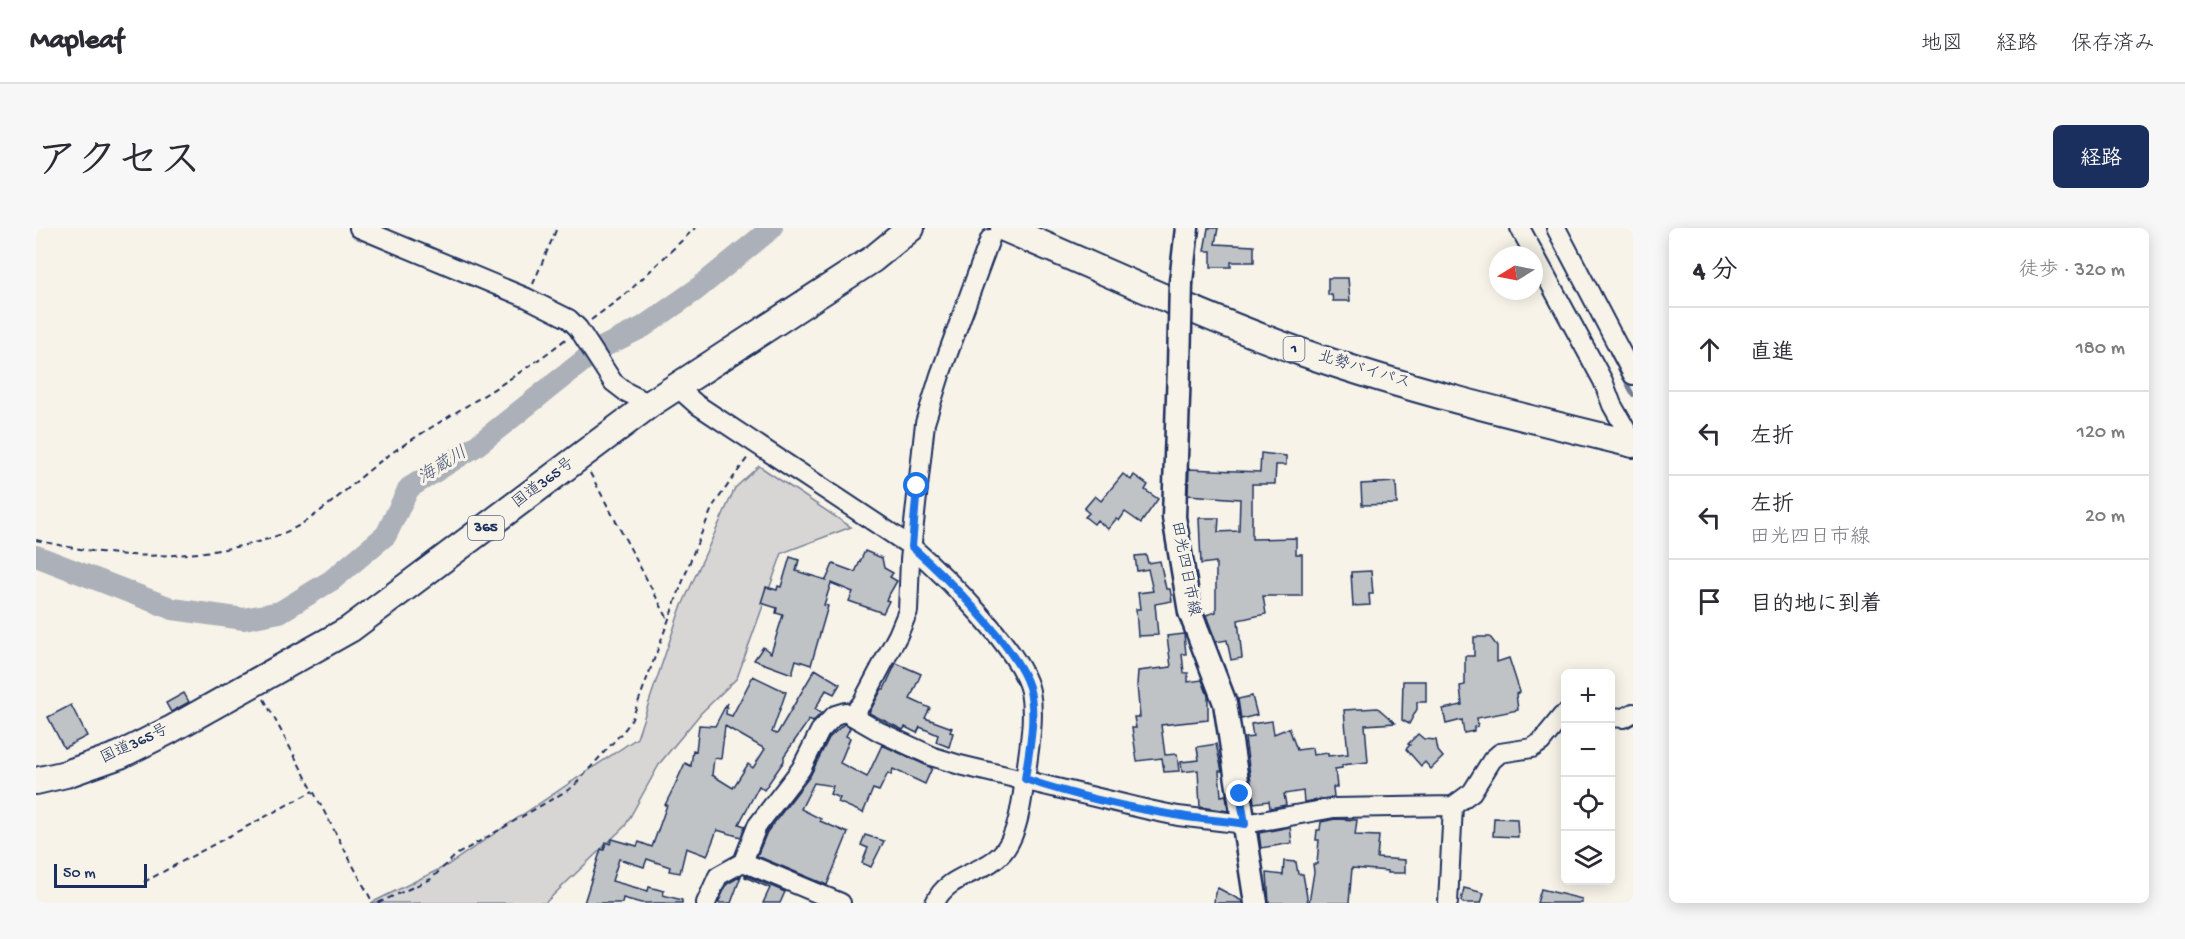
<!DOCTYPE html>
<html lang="ja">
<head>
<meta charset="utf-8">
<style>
  :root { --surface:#fff; --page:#f7f7f7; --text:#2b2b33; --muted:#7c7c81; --line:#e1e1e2; --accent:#1b2f5e }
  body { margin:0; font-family:"Gochi Hand","Klee One",sans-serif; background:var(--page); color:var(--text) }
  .controls { position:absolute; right:18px; bottom:18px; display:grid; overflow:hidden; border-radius:9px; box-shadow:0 3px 15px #0003 }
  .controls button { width:54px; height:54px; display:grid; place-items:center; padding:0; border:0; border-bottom:2px solid var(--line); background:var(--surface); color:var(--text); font:30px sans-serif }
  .compass { position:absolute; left:1453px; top:18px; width:54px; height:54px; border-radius:50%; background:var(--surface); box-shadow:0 3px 15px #0003; rotate:260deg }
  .scale { position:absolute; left:18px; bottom:15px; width:93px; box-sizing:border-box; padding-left:6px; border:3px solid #1b2f5e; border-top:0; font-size:16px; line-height:21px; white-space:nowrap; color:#1b2f5e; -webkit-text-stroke:4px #f7f3e8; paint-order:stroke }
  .stop { position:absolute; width:18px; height:18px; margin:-14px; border:4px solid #1a73e8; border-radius:50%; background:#fff }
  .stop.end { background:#1a73e8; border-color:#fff; box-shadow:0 2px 6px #0008 }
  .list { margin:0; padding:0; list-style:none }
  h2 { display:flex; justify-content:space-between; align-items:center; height:78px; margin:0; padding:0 24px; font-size:26px }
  h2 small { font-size:20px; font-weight:400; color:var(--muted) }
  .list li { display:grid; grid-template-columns:39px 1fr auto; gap:18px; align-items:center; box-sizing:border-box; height:84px; padding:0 24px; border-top:2px solid var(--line) }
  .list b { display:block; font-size:22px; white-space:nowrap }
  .list p { margin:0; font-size:20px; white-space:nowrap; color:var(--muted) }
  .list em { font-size:20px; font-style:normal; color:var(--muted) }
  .icon { flex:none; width:33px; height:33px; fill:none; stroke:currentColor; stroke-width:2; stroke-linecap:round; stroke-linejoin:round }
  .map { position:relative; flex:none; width:1597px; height:675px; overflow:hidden; border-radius:9px }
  header { display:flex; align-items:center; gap:36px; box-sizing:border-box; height:84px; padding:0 30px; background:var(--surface); border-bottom:2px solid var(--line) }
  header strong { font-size:28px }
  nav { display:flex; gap:33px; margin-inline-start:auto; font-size:21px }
  .intro { display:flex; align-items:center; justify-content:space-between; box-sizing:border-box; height:144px; padding:0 36px }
  h1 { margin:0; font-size:42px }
  .button { padding:15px 27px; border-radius:9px; background:var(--accent); color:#fff; font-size:21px; font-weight:700 }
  main { display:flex; gap:36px; padding:0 36px }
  aside { flex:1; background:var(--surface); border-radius:9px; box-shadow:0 3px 15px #0003 }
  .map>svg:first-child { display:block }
</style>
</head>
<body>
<header>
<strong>Mapleaf</strong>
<nav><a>地図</a><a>経路</a><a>保存済み</a></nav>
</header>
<div class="intro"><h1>アクセス</h1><a class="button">経路</a></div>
<main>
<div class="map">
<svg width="1597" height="675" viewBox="0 0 1597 675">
  <rect width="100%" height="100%" fill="#f7f3e8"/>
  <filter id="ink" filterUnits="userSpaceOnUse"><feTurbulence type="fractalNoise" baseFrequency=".0167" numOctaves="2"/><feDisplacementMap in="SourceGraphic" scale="12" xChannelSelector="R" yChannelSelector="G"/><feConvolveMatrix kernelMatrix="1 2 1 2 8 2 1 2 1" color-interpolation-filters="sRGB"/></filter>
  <g filter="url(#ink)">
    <path fill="#d7d6d4" stroke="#798299" stroke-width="1.5" d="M723,238L815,299L746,325L701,450L665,485L624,535L589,598L509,675H335L410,638L601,510L644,382L699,260Z"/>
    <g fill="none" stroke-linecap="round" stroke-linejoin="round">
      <path stroke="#727c95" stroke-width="4" d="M1575,125L1597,167"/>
      <path stroke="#acb0b9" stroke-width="22" d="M0,328L137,381L208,391L244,384L296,352L350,307L373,260L440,218L561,122L607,99L660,62L736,0"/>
    </g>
    <g fill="#c0c3c5" stroke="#1b2f5e" stroke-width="1.5" fill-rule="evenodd">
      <path d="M1172,0H1182L1179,16L1218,18V34H1195V39H1175V23H1168Z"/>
      <path d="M1292,50H1312L1314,73H1297L1296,67H1292Z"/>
      <path d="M1225,225L1250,228V237H1240L1239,256H1216V311L1260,310V326H1266V368H1227L1230,386L1202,392L1206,430L1195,432L1191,412L1180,414L1170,387L1180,384V334L1165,336L1163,290H1183L1182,304L1203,303L1204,271L1152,267L1153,241L1224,244Z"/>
      <path d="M1087,246L1095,252L1098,247L1112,257L1109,262L1122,271L1105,295L1089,284L1083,293L1080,291L1072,301L1061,292L1058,296L1049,289L1053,285L1048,281L1059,268L1065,273Z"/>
      <path d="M1360,254L1361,276L1326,277L1325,256Z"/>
      <path d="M829,323L846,330L848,340L857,345L854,349L861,353L850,372L853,373L847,385L813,373L817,364L795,355L788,377L792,378L775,437L760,432L756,446L718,432L727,419L735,425L747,387L740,385L741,380L725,375L730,359L741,362L742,358L745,359L754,329L763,332L760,343L790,352L797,336L819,344Z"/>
      <path d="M1110,327L1112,335L1124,333L1130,361H1134L1136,373L1119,376L1122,407L1102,408L1100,381H1104L1102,365L1117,363L1112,341L1101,343L1099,328Z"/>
      <path d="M1335,343L1337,366H1333L1334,377L1317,378L1315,344Z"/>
      <path d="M1148,406L1150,426H1146L1148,445H1152V454L1166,452L1172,468V492L1125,497L1129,527L1141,526L1143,543L1128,544L1126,530L1101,533L1096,500H1100L1098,489H1104L1101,457L1102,443L1135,439L1131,408Z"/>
      <path d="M1438,409H1454L1461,418V434L1473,430L1484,464L1480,466L1482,482L1441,490L1442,498L1438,499V503L1428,505L1426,492L1410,496L1407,481L1426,477L1424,458L1429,457V428H1438Z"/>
      <path d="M860,435L885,446L874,471L894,480L889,490L916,500L914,504L917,505L913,519L900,514L902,507L884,499L881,505L869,499L867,502L833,485L846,461H848Z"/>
      <path d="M779,441L804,456L798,466L790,462L779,481L785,485L777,494L773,492L748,528V533L728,562L723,558L703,596L709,598L705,609L681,602L671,628L650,620L644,645L633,643L634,639L611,631L608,639L583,631L576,653L612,663L613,659L628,663L627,667L646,672V675H605L587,670L586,675H548L565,621L568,622L570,614L574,616L576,611L601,618L603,614L616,619L631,577H629L638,559L649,535L655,538L657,522L660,523L663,497L679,498L691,475L690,486L696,488L717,448L750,464L736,504L741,506ZM689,498L729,521L717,540L712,536L697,560L676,547L678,530L685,531Z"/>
      <path d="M1367,453H1390V474H1381V481L1373,496L1366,492Z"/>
      <path d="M148,465L153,474L135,484L130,475Z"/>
      <path d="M1216,468L1221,487L1205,491L1202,471Z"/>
      <path d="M35,477L51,508L28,520L12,489Z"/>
      <path d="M1342,480L1359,495L1329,497L1332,534L1306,537V540L1299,541L1301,559H1297L1298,569L1268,574L1267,563L1248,566L1250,577L1234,580L1233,573L1218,575L1209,510L1217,509L1215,496L1236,493L1238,506L1253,500L1261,522L1276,520L1277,527L1292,525V528L1312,526L1308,482Z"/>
      <path d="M808,496L814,500L810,508L814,510L804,535L831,549L846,517L896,540L889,556L857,541L855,547L852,545L843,563L837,561L827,585L802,574L804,570L794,566L797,558L778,555L765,581L785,591L784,593L812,605L791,657L721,628L731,604L774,548L793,510Z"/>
      <path d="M1382,506L1388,511L1400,512L1402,523L1407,529L1395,541L1389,534L1385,538L1370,521L1374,517L1372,516Z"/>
      <path d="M1180,516L1186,543H1183L1185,568L1190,567L1192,583L1164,579L1162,542L1146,544L1145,534L1163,532L1161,519Z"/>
      <path d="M1458,590L1481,591L1482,609L1457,608Z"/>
      <path d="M1299,591L1321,592L1319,607L1343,608L1341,630L1369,632V645H1352V643L1316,640L1313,675H1273L1278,644L1277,636H1281L1283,612H1280L1281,602H1284L1285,594Z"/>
      <path d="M1254,599L1256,615L1225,620L1223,605Z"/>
      <path d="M829,607L848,613L835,639L826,635L832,620L825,617Z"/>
      <path d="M1248,633L1260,634L1262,646H1267L1272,675H1233L1231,645L1247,647Z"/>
      <path d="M709,647L749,664L744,675H727L734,660L709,649Z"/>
      <path d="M705,648L695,675H682L691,656Z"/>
      <path d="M1182,660L1206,673V675H1178L1179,665Z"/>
      <path d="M1428,660L1448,665L1445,675H1427L1425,673Z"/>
      <path d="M1505,661L1546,671V675H1501Z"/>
    </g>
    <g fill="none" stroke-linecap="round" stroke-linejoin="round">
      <g stroke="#1b2f5e" stroke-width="22">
        <g id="minor">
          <path d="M323,0L491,70L533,91L542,100L577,154L590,164L614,176"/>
          <path d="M1484,0L1567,153L1576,177L1597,214"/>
          <path d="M1520,0L1597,147"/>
          <path d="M641,159L660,176L876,319C908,347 985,422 994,463C999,490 993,519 990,545C986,569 984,599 970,620C953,646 911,645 899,675"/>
          <path d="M816,487L826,475L862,407L872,383L874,332L889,195L904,147L954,11"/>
          <path d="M1574,489L1588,490L1597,485"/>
          <path d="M707,634L805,675"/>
          <path d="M670,675L682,648L707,634L721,598L765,541L784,503L799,487L809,484L844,504L898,529L924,537L1113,582L1142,588L1209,596L1298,580L1417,578L1436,564L1456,532L1464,525L1496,520L1505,514L1526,488L1530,486"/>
          <path d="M1412,675L1417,578"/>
        </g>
      </g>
      <g stroke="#1b2f5e" stroke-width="27">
        <g id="major">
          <path d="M1145,54L1151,0"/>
          <path d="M1143,140L1138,289L1154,384L1189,475L1220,675"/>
        </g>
      </g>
      <g stroke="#1b2f5e" stroke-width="30">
        <g id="highway">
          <path d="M968,0C1067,42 1164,88 1265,124C1373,162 1486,189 1597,216"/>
          <path d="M0,553L30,546L84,527L134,502L314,401L614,176L837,31L875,0"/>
        </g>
      </g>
      <g stroke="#1b2f5e" stroke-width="2" stroke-dasharray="6 4.5" stroke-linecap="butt">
        <path d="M497,56L521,0"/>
        <path d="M555,92L590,66L659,0"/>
        <path d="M554,245L633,393"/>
        <path d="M0,312C69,328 119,333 189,321C216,316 243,310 267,295C302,273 329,242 363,220C419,183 479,152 531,110"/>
        <path d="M228,471L337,675"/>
        <path d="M108,654L277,563"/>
        <path d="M342,675L395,651L420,627L537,559L590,500L596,491L658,323L677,278L712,229"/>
      </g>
      <use href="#minor" stroke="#f7f3e8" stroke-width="18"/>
      <use href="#major" stroke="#f7f3e8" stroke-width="22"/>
      <use href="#highway" stroke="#f7f3e8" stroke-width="26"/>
      <g stroke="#1b2f5e" stroke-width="27" stroke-linecap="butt">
        <path id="major-bridge" d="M1143,140L1145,54"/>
      </g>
      <use href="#major-bridge" stroke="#f7f3e8" stroke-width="22"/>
    </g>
  </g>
  <g fill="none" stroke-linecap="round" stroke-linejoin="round" filter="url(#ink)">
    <path stroke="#1a73e8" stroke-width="8" d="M881,258L876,319C909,348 980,418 993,459C1001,488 993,522 989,551C1039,568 1093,580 1145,588C1166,592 1188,592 1209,596L1204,566"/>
  </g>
  <g text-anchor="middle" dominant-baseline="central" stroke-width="6" stroke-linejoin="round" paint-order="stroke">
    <g fill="#f7f3e8" stroke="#5d6a87" stroke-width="1.5">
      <rect x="1247.5" y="109" width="21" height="24" rx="4.5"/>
      <rect x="432" y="288" width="36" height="24" rx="4.5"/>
    </g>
    <g font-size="15" font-weight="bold" fill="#1b2f5e">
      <text x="1258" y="121">1</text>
      <text x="450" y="300">365</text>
    </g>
    <g font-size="16" fill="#1b2f5e" stroke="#f7f3e8">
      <text transform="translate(1328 143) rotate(17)">北勢バイパス</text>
      <text transform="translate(508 256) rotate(-37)">国道365号</text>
      <text transform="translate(1148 341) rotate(79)">田光四日市線</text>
      <text transform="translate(99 517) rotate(-25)">国道365号</text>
    </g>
    <g font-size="18" font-style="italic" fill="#465679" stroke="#f7f3e8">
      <text transform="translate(407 238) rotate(-32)">海蔵川</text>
    </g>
  </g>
</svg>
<div class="controls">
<button>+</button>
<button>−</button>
<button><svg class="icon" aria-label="locate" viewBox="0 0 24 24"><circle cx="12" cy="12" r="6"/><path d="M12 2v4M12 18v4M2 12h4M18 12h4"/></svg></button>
<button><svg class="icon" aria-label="layers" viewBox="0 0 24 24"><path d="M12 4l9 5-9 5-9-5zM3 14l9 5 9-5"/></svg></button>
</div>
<svg class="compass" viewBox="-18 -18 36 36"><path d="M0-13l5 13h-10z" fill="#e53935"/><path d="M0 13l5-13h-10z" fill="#7c7c81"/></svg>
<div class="scale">50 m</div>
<div class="stop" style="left:881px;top:258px"></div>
<div class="stop end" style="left:1204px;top:566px"></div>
</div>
<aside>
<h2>4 分<small>徒歩 · 320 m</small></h2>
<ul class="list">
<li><svg class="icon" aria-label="ahead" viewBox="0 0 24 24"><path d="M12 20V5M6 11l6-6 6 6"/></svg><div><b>直進</b></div><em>180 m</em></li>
<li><svg class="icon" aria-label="left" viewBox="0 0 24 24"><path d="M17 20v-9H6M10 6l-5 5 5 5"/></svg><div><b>左折</b></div><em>120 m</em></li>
<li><svg class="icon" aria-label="left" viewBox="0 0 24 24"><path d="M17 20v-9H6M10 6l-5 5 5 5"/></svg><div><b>左折</b><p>田光四日市線</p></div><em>20 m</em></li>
<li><svg class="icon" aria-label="arrive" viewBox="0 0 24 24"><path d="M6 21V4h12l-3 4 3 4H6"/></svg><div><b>目的地に到着</b></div></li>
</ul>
</aside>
</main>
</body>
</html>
